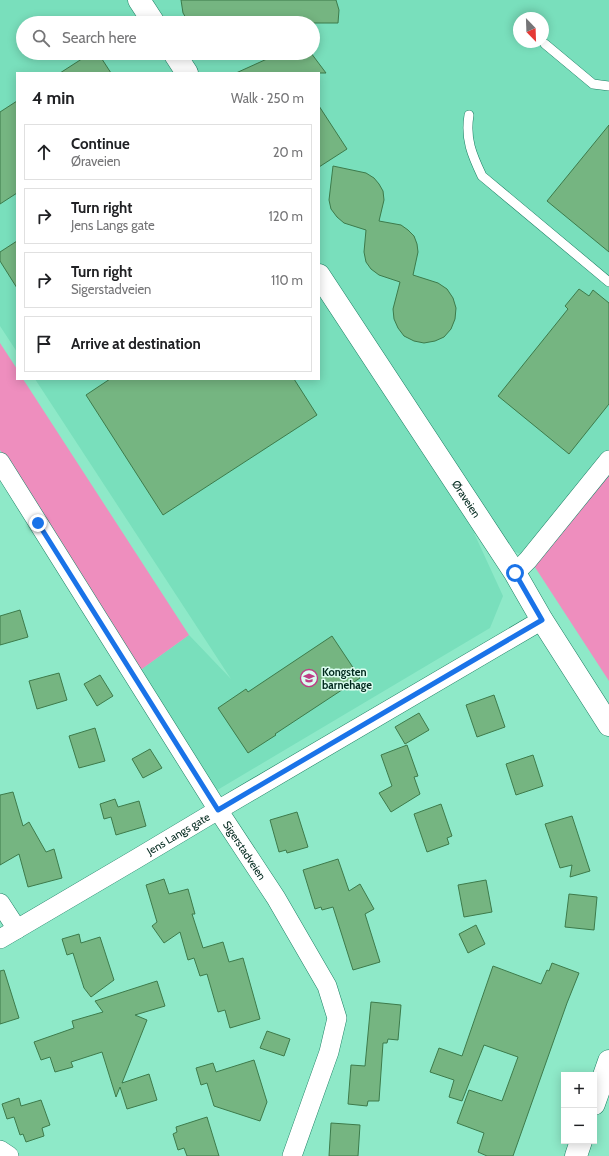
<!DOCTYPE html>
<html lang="en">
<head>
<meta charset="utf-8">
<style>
  :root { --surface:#fff; --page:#f6f6f6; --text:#202124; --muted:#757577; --line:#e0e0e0 }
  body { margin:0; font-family:Cabin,sans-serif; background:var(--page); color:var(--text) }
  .controls { position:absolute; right:12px; bottom:12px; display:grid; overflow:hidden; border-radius:0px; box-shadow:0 2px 10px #0003 }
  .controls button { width:36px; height:36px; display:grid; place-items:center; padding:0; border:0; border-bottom:1px solid var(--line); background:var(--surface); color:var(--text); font:20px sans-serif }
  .compass { position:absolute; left:513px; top:12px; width:36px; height:36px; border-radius:50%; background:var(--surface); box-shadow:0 2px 10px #0003; rotate:157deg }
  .stop { position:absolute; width:12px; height:12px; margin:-9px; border:3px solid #1a73e8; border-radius:50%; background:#fff }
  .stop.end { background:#1a73e8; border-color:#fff; box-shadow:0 1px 4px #0008 }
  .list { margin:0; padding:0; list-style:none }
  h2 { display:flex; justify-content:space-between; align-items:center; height:52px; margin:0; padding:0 16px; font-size:17px }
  h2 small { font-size:13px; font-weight:400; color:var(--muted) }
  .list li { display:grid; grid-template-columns:26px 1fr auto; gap:12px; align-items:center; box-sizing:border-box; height:56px; margin:0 8px 8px; padding:0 8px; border:1px solid var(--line); border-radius:0px }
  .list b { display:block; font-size:15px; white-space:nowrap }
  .list p { margin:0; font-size:13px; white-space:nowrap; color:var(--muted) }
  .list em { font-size:13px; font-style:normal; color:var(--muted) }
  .icon { flex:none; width:22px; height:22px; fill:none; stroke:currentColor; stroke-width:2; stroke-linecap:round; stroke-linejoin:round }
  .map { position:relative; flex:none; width:609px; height:1156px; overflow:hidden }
  .search { position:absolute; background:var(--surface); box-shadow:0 2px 10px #0003; left:16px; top:16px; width:304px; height:44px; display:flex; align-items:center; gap:10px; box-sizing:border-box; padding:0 14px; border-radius:22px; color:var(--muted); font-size:15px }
  .panel { position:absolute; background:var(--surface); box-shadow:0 2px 10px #0003; left:16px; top:72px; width:304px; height:308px; border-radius:0px }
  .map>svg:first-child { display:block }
</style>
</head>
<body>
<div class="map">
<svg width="609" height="1156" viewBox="0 0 609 1156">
  <rect width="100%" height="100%" fill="#8ee9c8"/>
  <path fill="#79dfbc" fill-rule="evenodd" d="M0,0H609V459L529,558L474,533L503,596L490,628L214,792L139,671L189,635L231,679L35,379H319V73H17V352L0,326ZM519,18H543V42H519ZM23,23H313V53H23Z"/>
  <g fill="#ee8ebe">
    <path d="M0,343L17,369V379H23L189,635L139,671L0,450Z"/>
    <path d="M609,459V681L529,558Z"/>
  </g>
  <g fill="#75b581" stroke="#3d7b4b">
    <path d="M181,0H336L339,10L338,23H189L183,13Z"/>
    <path d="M91,53H98L111,73H60Z"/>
    <path d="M290,53H311L326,73H236L278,54Z"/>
    <path d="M17,101V193L0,204V112Z"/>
    <path d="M319,106L347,149L319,167Z"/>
    <path d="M609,125V252L547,201Z"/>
    <path d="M333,166L366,173L374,178L379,184L383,191L384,200L379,221L401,225L408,230L414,236L417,244L418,252L413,275L438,283L447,289L453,298L456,308L455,319L451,329L444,337L435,341L424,343L414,341L404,336L398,328L394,319L393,309L400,282L379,275L371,269L366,262L364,252L366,230L344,223L337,217L331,209L329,200Z"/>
    <path d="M17,241V288L0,261V252Z"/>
    <path d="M579,289L589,296L593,290L609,303V404L569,454L498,396L568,309L565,306Z"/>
    <path d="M110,379H294L317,415L163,515L86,395Z"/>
    <path d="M20,610L28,637L0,645V616Z"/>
    <path d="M332,636L360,678L275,734L276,735L248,753L218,708L246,689L248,692Z"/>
    <path d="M59,673L67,700L37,709L29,681Z"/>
    <path d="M100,675L113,696L97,706L84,684Z"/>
    <path d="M494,695L505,727L477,737L466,705Z"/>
    <path d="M419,713L429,730L405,744L395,727Z"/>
    <path d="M95,728L105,761L79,768L69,736Z"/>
    <path d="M407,745L418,776L414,777L420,794L391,812L379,793L392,786L381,755Z"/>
    <path d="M150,749L162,768L143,778L132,759Z"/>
    <path d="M533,755L543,786L516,795L506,764Z"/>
    <path d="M13,792L23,826L29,822L46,852L54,849L62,878L28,887L19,854L0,865V795Z"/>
    <path d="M115,799L118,807L139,801L146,826L116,835L111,817L104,819L100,804Z"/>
    <path d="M441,804L452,836L447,838L449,844L427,852L414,814Z"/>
    <path d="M297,812L308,847L287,853L286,850L279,852L270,820Z"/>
    <path d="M572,816L590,871L570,877L572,865L560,868L545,824Z"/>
    <path d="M338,859L349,891L360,884L374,909L365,914L380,962L353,970L333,907L322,910L321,907L315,909L303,870Z"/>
    <path d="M164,879L169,894L188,889L195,914H192L203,948L223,942L229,962L243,958L260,1019L230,1028L225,1010L218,1012L207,974L200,976L194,958L188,960L180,932L164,943L152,926L157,922L146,885Z"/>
    <path d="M486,880L492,912L464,917L458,885Z"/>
    <path d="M569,894L597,897L594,930L565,927Z"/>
    <path d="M476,925L485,944L468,953L459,934Z"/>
    <path d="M79,934L81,943L100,937L114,980L91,997L84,988L73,953L67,955L62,939Z"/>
    <path d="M552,963L579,973L567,1003L513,1156H487L478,1152L484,1133L457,1123L469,1090L502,1101L518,1057L484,1045L462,1101L449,1097L454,1080L430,1072L439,1048L462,1056L493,966L541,984L547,970L549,971Z"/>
    <path d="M4,970L19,1018L0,1024V971Z"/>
    <path d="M157,981L165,1006L135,1015L147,1020L122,1083L149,1074L157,1100L127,1109L120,1087L116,1097L102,1052L71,1062L73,1067L55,1072L50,1057L41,1060L34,1042L74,1028L72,1021L103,1012L95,1001Z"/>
    <path d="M371,1002L401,1005L398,1040L388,1039L387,1043H383L379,1101H368L367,1106L348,1104L351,1065L365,1066Z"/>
    <path d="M267,1031L290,1039L284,1056L260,1048Z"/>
    <path d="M254,1060L267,1102L260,1121L214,1106L207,1083L201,1085L196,1068L213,1063L216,1072Z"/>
    <path d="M19,1098L21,1106L41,1100L50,1125L42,1128L44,1136L26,1142L23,1134L20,1135L14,1117L7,1119L2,1104Z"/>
    <path d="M207,1117L219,1156H187L184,1148L178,1150L173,1134L177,1132L176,1127Z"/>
    <path d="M331,1123L360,1125L358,1156H329Z"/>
  </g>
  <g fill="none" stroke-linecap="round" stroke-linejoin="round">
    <g stroke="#1a7f63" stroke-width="10">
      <g id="service">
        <path d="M545,44L593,84L609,86"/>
        <path d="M469,115C465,139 472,155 482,176L609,282"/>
      </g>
    </g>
    <g stroke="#1a7f63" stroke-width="20">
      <g id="minor">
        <path id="s1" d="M0,462L218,810L276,898L327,986L337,1018L329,1052L292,1156"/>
        <path d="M515,573L528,560L609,460"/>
        <path d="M0,903L17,929"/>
        <path id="s2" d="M0,939L136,859L218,810L542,620"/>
        <path d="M0,1150L9,1156"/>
      </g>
    </g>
    <g stroke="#1a7f63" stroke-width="23">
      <g id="tertiary">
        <path d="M139,0L154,23"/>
        <path d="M174,53L187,73"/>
        <path id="s3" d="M319,275L515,573L542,620L609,725"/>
        <path d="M594,1104L609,1061"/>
        <path d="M576,1156L581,1141"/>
      </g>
    </g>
    <use href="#service" stroke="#fff" stroke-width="9"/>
    <use href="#minor" stroke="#fff" stroke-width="19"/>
    <use href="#tertiary" stroke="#fff" stroke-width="22"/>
  </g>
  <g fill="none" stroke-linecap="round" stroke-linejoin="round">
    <path stroke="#1a73e8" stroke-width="5" d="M38,523L218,810L542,620L515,573"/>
  </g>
  <defs>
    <g id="school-ring" transform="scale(0.9)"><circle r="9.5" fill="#dbfdf0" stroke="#be3d86" stroke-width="1.5"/><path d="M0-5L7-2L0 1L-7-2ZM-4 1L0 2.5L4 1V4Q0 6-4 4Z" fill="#be3d86"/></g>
  </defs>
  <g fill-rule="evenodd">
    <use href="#school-ring" x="309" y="678"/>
  </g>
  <g text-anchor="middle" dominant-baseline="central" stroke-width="3" stroke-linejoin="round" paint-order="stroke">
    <g font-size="11" fill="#00281d" stroke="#dbfdf0">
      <text stroke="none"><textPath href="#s3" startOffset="268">Øraveien</textPath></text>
      <text stroke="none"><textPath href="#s2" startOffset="207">Jens Langs gate</textPath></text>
      <text stroke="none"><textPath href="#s1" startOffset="459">Sigerstadveien</textPath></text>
    </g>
    <g font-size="11" font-weight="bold" fill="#00281d" stroke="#dbfdf0" text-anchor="start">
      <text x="322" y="672">Kongsten<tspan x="322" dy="13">barnehage</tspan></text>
    </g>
  </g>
</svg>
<div class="controls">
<button>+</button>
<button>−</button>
</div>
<svg class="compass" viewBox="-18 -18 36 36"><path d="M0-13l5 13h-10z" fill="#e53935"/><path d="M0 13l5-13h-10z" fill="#757577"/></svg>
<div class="stop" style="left:515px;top:573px"></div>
<div class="stop end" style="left:38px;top:523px"></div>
<div class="search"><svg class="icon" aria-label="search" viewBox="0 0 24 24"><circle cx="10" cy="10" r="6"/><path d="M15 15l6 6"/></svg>Search here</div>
<section class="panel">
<h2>4 min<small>Walk · 250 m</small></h2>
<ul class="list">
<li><svg class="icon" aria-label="ahead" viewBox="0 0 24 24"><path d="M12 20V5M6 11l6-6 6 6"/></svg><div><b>Continue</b><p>Øraveien</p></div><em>20 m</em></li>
<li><svg class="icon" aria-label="right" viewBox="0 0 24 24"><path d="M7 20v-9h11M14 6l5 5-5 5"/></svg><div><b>Turn right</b><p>Jens Langs gate</p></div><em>120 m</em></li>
<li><svg class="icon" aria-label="right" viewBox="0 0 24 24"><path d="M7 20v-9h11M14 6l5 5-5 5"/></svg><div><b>Turn right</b><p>Sigerstadveien</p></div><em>110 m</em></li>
<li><svg class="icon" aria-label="arrive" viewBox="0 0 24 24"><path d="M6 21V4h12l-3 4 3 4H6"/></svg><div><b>Arrive at destination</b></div></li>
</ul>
</section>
</div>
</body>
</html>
